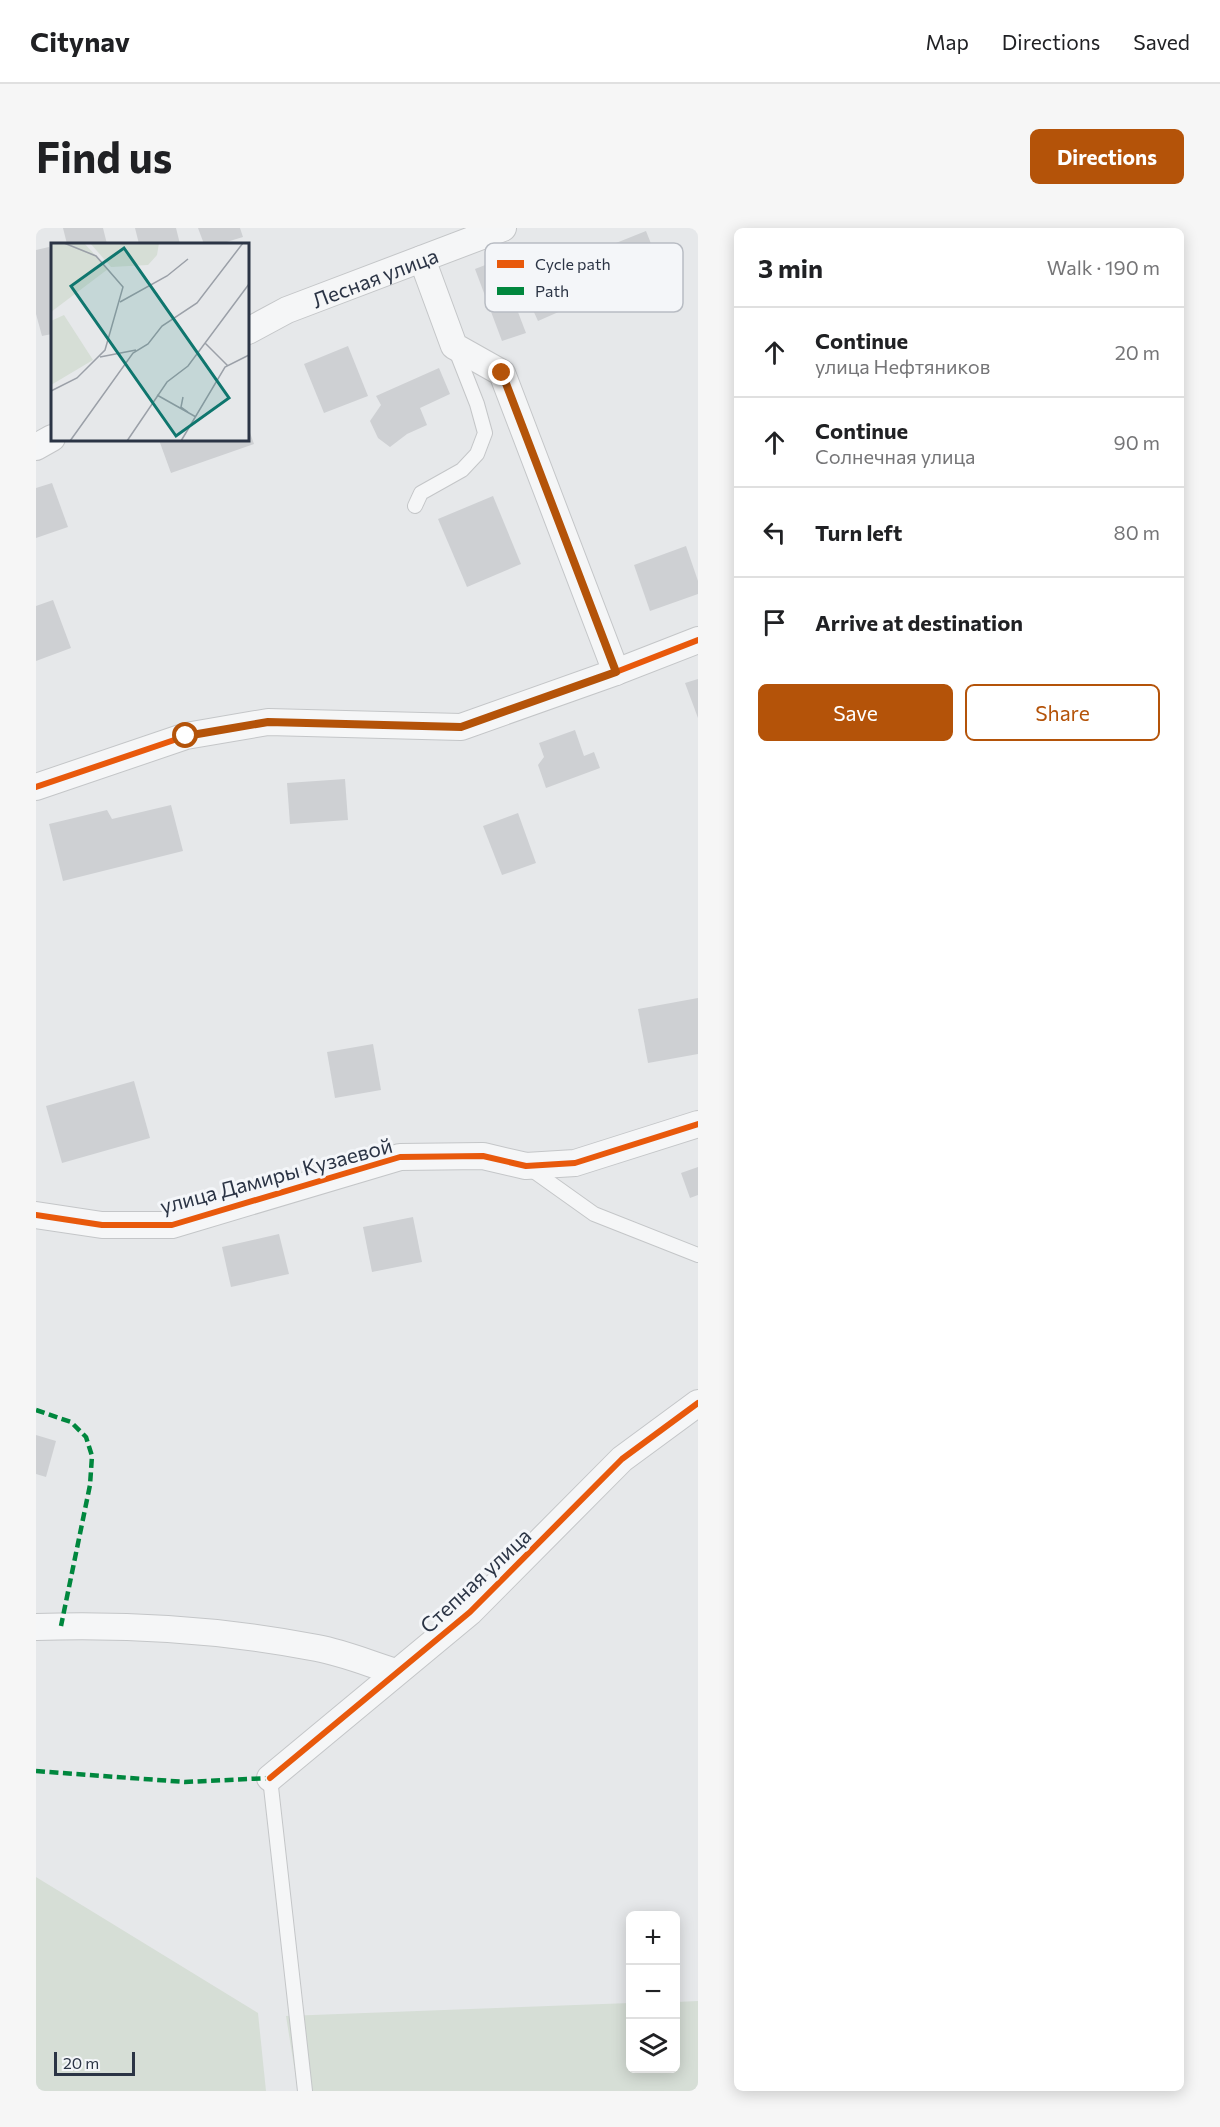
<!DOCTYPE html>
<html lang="en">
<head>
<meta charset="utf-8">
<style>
  :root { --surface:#fff; --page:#f6f6f6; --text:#202124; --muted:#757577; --line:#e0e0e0; --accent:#b45309 }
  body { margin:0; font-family:Commissioner,sans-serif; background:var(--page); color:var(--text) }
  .controls { position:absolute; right:18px; bottom:18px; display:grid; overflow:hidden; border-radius:9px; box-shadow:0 3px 15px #0003 }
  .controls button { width:54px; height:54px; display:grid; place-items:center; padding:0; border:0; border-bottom:2px solid var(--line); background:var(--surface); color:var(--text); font:30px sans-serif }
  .scale { position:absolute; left:18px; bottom:15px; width:81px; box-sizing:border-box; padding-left:6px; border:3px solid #2b3445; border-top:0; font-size:16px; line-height:21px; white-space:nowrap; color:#2b3445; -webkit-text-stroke:4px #f4f6f9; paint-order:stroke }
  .stop { position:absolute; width:18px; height:18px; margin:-14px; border:4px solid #b45309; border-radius:50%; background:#fff }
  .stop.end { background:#b45309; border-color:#fff; box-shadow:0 2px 6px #0008 }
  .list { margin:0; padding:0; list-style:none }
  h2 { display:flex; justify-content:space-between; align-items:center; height:78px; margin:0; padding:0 24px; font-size:26px }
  h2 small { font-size:20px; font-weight:400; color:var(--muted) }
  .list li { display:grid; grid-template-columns:39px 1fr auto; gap:18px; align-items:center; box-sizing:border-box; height:90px; padding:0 24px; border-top:2px solid var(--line) }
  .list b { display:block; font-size:22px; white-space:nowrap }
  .list p { margin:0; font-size:20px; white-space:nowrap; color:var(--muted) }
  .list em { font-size:20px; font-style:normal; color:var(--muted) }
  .actions { display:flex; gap:12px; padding:18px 24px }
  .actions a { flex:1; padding:14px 0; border:2px solid var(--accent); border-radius:9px; text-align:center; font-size:21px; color:var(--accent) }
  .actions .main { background:var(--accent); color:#fff }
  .icon { flex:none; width:33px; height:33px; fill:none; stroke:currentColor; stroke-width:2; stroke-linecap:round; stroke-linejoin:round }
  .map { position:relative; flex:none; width:662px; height:1863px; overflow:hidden; border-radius:9px }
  header { display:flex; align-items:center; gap:36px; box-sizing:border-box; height:84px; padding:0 30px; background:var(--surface); border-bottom:2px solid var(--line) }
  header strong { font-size:28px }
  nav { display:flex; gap:33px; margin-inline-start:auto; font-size:21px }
  .intro { display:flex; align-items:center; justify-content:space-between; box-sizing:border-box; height:144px; padding:0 36px }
  h1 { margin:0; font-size:42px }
  .button { padding:15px 27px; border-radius:9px; background:var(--accent); color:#fff; font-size:21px; font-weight:700 }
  main { display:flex; gap:36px; padding:0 36px }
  aside { flex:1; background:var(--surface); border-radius:9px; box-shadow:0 3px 15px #0003 }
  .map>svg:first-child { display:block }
</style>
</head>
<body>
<header>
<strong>Citynav</strong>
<nav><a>Map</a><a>Directions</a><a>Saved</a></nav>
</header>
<div class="intro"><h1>Find us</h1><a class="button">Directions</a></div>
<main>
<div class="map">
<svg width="662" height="1863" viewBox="0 0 662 1863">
  <rect width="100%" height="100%" fill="#e6e8ea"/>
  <g fill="#d6ded6">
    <path d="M0,1649L222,1785L230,1863H0Z"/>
    <path d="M662,1773V1863H262L250,1788L594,1775V1840H640V1774Z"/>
  </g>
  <g fill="#ced0d3">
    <path d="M27,0H67L71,16H31Z"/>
    <path d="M99,0H140L144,16H103Z"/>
    <path d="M162,0H204L207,9L184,16H168Z"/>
    <path d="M610,3L616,18L623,15L635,43L629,46L634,57L592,74L570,19Z"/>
    <path d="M529,17L552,71L502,93L487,60L500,54L491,33Z"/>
    <path d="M13,19L16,30V106L6,108L0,86V22Z"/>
    <path d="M462,32L490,105L466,113L439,41Z"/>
    <path d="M312,118L332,168L288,185L268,136Z"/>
    <path d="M403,140L414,166L384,180L391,197L371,206L354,219L342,210L334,193L345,177L340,168Z"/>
    <path d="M212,199L218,216L135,245L123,212H212Z"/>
    <path d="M16,255L32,299L0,310V260Z"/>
    <path d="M457,268L485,336L431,359L402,291Z"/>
    <path d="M650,318L662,353V366L614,383L598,337Z"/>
    <path d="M17,372L35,420L0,433V378Z"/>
    <path d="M662,451V490L649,455Z"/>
    <path d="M539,502L548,528L558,524L564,540L510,560L502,537L508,529L503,515Z"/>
    <path d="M309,551L312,592L254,596L251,555Z"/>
    <path d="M135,577L147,623L27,653L13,596L71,582L76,591Z"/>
    <path d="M482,585L500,635L466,647L447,598Z"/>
    <path d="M662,770V826L612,835L602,781Z"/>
    <path d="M337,816L345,862L299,870L291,824Z"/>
    <path d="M98,853L114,910L26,935L10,878Z"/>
    <path d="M662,939V967L654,970L645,945Z"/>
    <path d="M377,989L386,1034L336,1044L327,999Z"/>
    <path d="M243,1006L253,1046L195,1059L186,1019Z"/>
    <path d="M0,1207L20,1213L10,1249L0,1246Z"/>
  </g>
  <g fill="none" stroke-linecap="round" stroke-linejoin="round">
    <g stroke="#c4c6c8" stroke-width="16">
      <g id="service">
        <path d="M379,278L385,265L426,242L441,226L449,205L441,176L419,120"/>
        <path d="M492,939L558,986L662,1027"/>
        <path d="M234,1550L269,1863"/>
      </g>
    </g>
    <g stroke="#c4c6c8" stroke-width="28">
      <g id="minor">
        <path d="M386,31L418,118L466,145L580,444"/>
        <path id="s1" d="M212,103L251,82L467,0"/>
        <path d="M0,219L16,210"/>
        <path d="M0,559L150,508L232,494L425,499L580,444L662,412"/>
        <path d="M0,987L66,997H136L364,929L447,928L490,938L539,935L662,896"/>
        <path d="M0,1399C94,1396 189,1402 281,1420C308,1425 334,1436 360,1444"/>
        <path d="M234,1550L434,1384L586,1231L662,1175"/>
      </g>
    </g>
    <use href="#service" stroke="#f5f6f7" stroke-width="14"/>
    <use href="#minor" stroke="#f5f6f7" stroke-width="26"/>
    <g stroke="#00873e" stroke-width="4.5" stroke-dasharray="9 4.5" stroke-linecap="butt">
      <path d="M0,1182L35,1194L50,1209L56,1228L54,1257L25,1398"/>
      <path d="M0,1543L149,1554L234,1550"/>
    </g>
    <g stroke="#f4f6f9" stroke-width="10">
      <g id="cycleway">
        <path d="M0,559L150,508L232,494L425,499L580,444L662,412"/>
        <path d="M0,987L66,997H136L364,929L447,928L490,938L539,935L662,896"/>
        <path d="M234,1550L434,1384L586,1231L662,1175"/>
      </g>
    </g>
    <use href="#cycleway" stroke="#e8590c" stroke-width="6"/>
  </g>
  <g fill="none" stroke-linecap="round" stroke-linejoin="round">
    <path stroke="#b45309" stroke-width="8" d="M150,508L232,494L425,499L580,444L466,145"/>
  </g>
  <g text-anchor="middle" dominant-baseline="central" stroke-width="6" stroke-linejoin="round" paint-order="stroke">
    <g font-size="21" fill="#2b3445" stroke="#f4f6f9">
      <text stroke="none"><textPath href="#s1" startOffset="138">Лесная улица</textPath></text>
      <text transform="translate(240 947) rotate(-15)">улица Дамиры Кузаевой</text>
      <text transform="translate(439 1352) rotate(-43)">Степная улица</text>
    </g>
  </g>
  <g transform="translate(15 15)">
    <rect width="198" height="198" fill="#e6e8ea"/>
    <path d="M0,0H33L57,26L0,69ZM39,0H108L106,12L97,22L60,24ZM13,72L42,117L0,142V78Z" fill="#d6ded6"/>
    <path fill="none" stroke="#9ba0a8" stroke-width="1.5" d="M69,59L116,33L137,16M154,100L177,123M49,114L85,107M0,148L26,135L54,107L72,44L45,13L13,0M106,152L145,174M132,154L130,164L137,169M19,198L82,110L97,101L111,83L146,60L192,0M76,198L116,139L137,123L198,41M130,198L174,124L198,112"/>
    <path fill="#0f766e" fill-opacity="0.15" stroke="#0f766e" stroke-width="3" d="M73,5L178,155L125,193L20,43Z"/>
    <rect width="198" height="198" fill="none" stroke="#2b3445" stroke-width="3"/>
  </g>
  <rect x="449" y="15" width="198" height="69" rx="9" fill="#f4f6f9" stroke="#b8bcc3" stroke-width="1.5"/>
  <rect x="461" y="32" width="27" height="8" fill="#e8590c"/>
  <rect x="461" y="59" width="27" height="8" fill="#00873e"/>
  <g font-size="16" fill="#2b3445">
    <text x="499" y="42">Cycle path</text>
    <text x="499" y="69">Path</text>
  </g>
</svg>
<div class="controls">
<button>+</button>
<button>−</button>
<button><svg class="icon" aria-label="layers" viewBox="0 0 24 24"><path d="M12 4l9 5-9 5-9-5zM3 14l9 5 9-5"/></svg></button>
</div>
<div class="scale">20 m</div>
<div class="stop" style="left:150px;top:508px"></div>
<div class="stop end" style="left:466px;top:145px"></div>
</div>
<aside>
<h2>3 min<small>Walk · 190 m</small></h2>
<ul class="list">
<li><svg class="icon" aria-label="ahead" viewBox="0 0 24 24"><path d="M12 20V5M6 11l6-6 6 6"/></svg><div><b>Continue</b><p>улица Нефтяников</p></div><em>20 m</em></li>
<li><svg class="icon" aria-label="ahead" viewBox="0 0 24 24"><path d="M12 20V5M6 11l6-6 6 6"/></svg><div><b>Continue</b><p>Солнечная улица</p></div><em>90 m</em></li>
<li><svg class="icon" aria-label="left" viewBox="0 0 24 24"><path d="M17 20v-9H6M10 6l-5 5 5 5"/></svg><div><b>Turn left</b></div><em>80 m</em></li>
<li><svg class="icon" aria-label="arrive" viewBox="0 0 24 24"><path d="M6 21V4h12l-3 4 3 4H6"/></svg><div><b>Arrive at destination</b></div></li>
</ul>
<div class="actions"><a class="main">Save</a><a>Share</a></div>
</aside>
</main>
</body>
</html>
